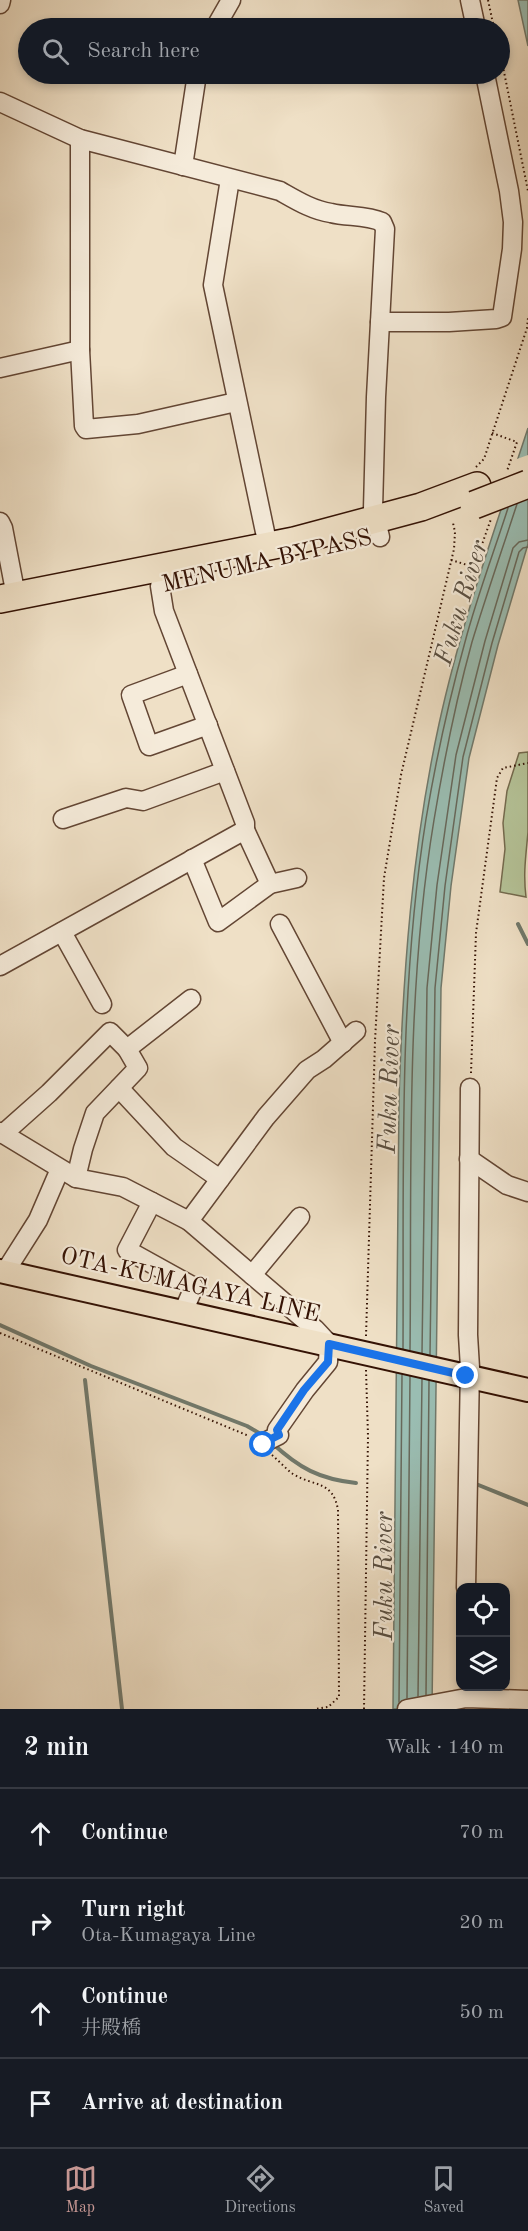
<!DOCTYPE html>
<html lang="en">
<head>
<meta charset="utf-8">
<style>
  :root { --surface:#171b24; --page:#20242c; --text:#f1f3f6; --muted:#9ea1a6; --line:#363941; --accent:#c59692 }
  body { margin:0; font-family:"Old Standard TT","Noto Serif JP",serif; background:var(--page); color:var(--text) }
  .controls { position:absolute; right:18px; bottom:18px; display:grid; overflow:hidden; border-radius:12px; box-shadow:0 3px 9px #0003 }
  .controls button { width:54px; height:54px; display:grid; place-items:center; padding:0; border:0; border-bottom:2px solid var(--line); background:var(--surface); color:var(--text); font:30px sans-serif }
  .stop { position:absolute; width:18px; height:18px; margin:-14px; border:4px solid #1a73e8; border-radius:50%; background:#fff }
  .stop.end { background:#1a73e8; border-color:#fff; box-shadow:0 2px 6px #0008 }
  .list { margin:0; padding:0; list-style:none }
  h2 { display:flex; justify-content:space-between; align-items:center; height:78px; margin:0; padding:0 24px; font-size:26px }
  h2 small { font-size:20px; font-weight:400; color:var(--muted) }
  .list li { display:grid; grid-template-columns:39px 1fr auto; gap:18px; align-items:center; box-sizing:border-box; height:90px; padding:0 24px; border-top:2px solid var(--line) }
  .list b { display:block; font-size:22px; white-space:nowrap }
  .list p { margin:0; font-size:20px; white-space:nowrap; color:var(--muted) }
  .list em { font-size:20px; font-style:normal; color:var(--muted) }
  .icon { flex:none; width:33px; height:33px; fill:none; stroke:currentColor; stroke-width:2; stroke-linecap:round; stroke-linejoin:round }
  .map { position:relative; flex:none; width:528px; height:1709px; overflow:hidden }
  .search { position:absolute; background:var(--surface); box-shadow:0 3px 9px #0003; left:18px; right:18px; top:18px; height:66px; display:flex; align-items:center; gap:15px; box-sizing:border-box; padding:0 21px; border-radius:33px; color:var(--muted); font-size:22px }
  .sheet { height:438px; background:var(--surface) }
  nav { display:flex; justify-content:space-around; align-items:center; box-sizing:border-box; height:84px; border-top:2px solid var(--line); background:var(--surface); font-size:16px; color:var(--muted) }
  nav a { display:grid; justify-items:center; gap:3px }
  nav .on { color:var(--accent) }
  .map>svg:first-child { display:block }
</style>
</head>
<body>
<div class="map">
<svg width="528" height="1709" viewBox="0 0 528 1709">
  <rect width="100%" height="100%" fill="#efe0c6"/>
  <filter id="stains"><feTurbulence type="fractalNoise" baseFrequency=".00333" numOctaves="4"/><feColorMatrix values="0 0 0 0 .2 0 0 0 0 .09 0 0 0 0 .02 0 0 0 .5 -.17"/></filter>
  <radialGradient id="worn" r=".72"><stop offset=".6" stop-color="#630" stop-opacity="0"/><stop offset="1" stop-color="#630" stop-opacity=".3"/></radialGradient>
  <path fill="#b5c398" stroke="#746a4e" stroke-width="1.5" d="M528,752C528,778 528,806 528,832C526,855 523,873 526,897L500,892L505,849L503,823L507,791L519,753Z"/>
  <g fill="#9abdb2" stroke="#71796c" stroke-width="1.5">
    <path d="M518,0H528V46Z"/>
    <path d="M528,428V544L498,645L469,758L451,886L441,988L432,1709H393L399,1099C403,973 412,848 439,724C461,623 496,526 528,428Z"/>
  </g>
  <path fill="#efe0c6" d="M528,455V496L499,507L514,460Z"/>
  <g fill="none" stroke-linecap="round" stroke-linejoin="round">
    <g stroke="#67685b" stroke-width="1.5">
      <path d="M403,1349C404,1173 398,993 426,819C436,759 449,700 465,642C477,596 494,552 508,508"/>
      <path d="M410,1350C412,1174 405,994 434,820C444,760 456,700 472,642C486,596 502,550 517,504"/>
      <path d="M422,1353L427,988L437,885L456,755L485,641L513,548L519,542L528,540"/>
      <path d="M430,1355L435,988L445,886L463,757L492,643L519,552L523,548L528,547"/>
      <path d="M426,1695L429,1381"/>
      <path d="M418,1696L422,1379"/>
      <path d="M407,1698L410,1376"/>
      <path d="M399,1702L402,1375"/>
    </g>
    <g stroke="#71796c" stroke-width="4">
      <path d="M518,924L528,944"/>
      <path d="M0,1325L91,1366L247,1426L264,1436"/>
      <path d="M85,1380L122,1709"/>
      <path d="M272,1443C299,1468 319,1479 356,1483"/>
      <path d="M476,1484L528,1505"/>
    </g>
    <g stroke="#634634" stroke-width="21">
      <g id="minor">
        <path d="M470,0L476,28"/>
        <path d="M0,4L1,0"/>
        <path d="M215,28L231,0"/>
        <path d="M0,102L80,139L280,191C296,200 312,210 331,213C347,217 367,215 382,222L385,229L376,397L373,509L380,537"/>
        <path d="M80,139V350L84,426L86,429L138,424L236,402"/>
        <path d="M183,166L197,74"/>
        <path d="M230,179L213,285L265,532"/>
        <path d="M380,322H449L496,319L502,317L512,249L513,222L509,191L485,74"/>
        <path d="M0,368L80,350"/>
        <path d="M0,522L3,528L16,596"/>
        <path d="M188,674L131,695L149,746L208,725"/>
        <path d="M63,819L126,798L143,801L225,771"/>
        <path d="M245,830L270,884"/>
        <path d="M192,859L218,922L270,884L297,878"/>
        <path d="M280,924L343,1043"/>
        <path d="M62,932L102,1004"/>
        <path d="M0,966L245,830V823L164,611L160,586"/>
        <path d="M119,1088L174,1147L220,1179"/>
        <path d="M0,1132L76,1178L123,1187L189,1221L315,1329L329,1344L328,1362L305,1390L277,1430L279,1435L261,1444"/>
        <path d="M3,1134L49,1093L110,1032L127,1049"/>
        <path d="M469,1159L507,1185L528,1192"/>
        <path d="M76,1178L83,1149L95,1113L138,1068L127,1049L191,999"/>
        <path d="M152,1202L127,1250L194,1287L183,1312"/>
        <path d="M189,1221L266,1117L307,1070L324,1059L356,1031"/>
        <path d="M5,1272L38,1220L60,1169"/>
        <path d="M252,1275L300,1217"/>
        <path d="M466,1588L470,1368L468,1335L470,1088"/>
        <path d="M407,1709L466,1698L528,1700"/>
      </g>
    </g>
    <g stroke="#341204" stroke-width="26">
      <path id="major" d="M0,1271L528,1390"/>
    </g>
    <g stroke="#341204" stroke-width="30">
      <path id="highway" d="M0,599L294,541L421,507L477,486"/>
    </g>
    <g stroke="#341204" stroke-width="2" stroke-dasharray="1.5 3" stroke-linecap="butt">
      <path d="M488,0L494,28"/>
      <path d="M500,52L528,191"/>
      <path d="M492,433L517,442L507,471"/>
      <path d="M476,467L484,459L527,328L528,318"/>
      <path d="M451,560L474,567L491,519"/>
      <path d="M471,1073L476,933L497,778L503,768L528,763"/>
      <path d="M0,1333L249,1436"/>
      <path d="M366,1336L375,1041L384,878L401,775L454,549L455,532L453,523"/>
      <path d="M272,1455C279,1461 286,1469 293,1474C314,1487 333,1480 338,1510L339,1697L328,1707L316,1709"/>
      <path d="M364,1709L368,1436L366,1370"/>
    </g>
    <use href="#minor" stroke="#f5ebda" stroke-width="18"/>
    <use href="#major" stroke="#efe0c6" stroke-width="22"/>
    <use href="#highway" stroke="#efe0c6" stroke-width="27"/>
    <g stroke="#341204" stroke-width="30" stroke-linecap="butt">
      <path id="highway-bridge" d="M474,505L528,484"/>
    </g>
    <use href="#highway-bridge" stroke="#efe0c6" stroke-width="27"/>
  </g>
  <g fill="none" stroke-linecap="round" stroke-linejoin="round">
    <path stroke="#1a73e8" stroke-width="8" d="M263,1445L261,1444L279,1435L277,1430L304,1390L328,1362L329,1344L466,1376"/>
  </g>
  <g text-anchor="middle" dominant-baseline="central" stroke-width="4.5" stroke-linejoin="round" paint-order="stroke">
    <g font-size="24" fill="#341204" stroke="#f5ebda">
      <text transform="translate(267 562) rotate(-13)">MENUMA BYPASS</text>
      <text transform="translate(190 1286) rotate(13)">OTA-KUMAGAYA LINE</text>
    </g>
    <g font-size="26" font-style="italic" fill="#584e41" stroke="#f5ebda">
      <text transform="translate(462 603) rotate(-73)">Fuku River</text>
      <text transform="translate(390 1089) rotate(-88)">Fuku River</text>
      <text transform="translate(385 1576) rotate(-90)">Fuku River</text>
    </g>
  </g>
  <rect width="100%" height="100%" filter="url(#stains)"/>
  <rect width="100%" height="100%" fill="url(#worn)"/>
</svg>
<div class="controls">
<button><svg class="icon" aria-label="locate" viewBox="0 0 24 24"><circle cx="12" cy="12" r="6"/><path d="M12 2v4M12 18v4M2 12h4M18 12h4"/></svg></button>
<button><svg class="icon" aria-label="layers" viewBox="0 0 24 24"><path d="M12 4l9 5-9 5-9-5zM3 14l9 5 9-5"/></svg></button>
</div>
<div class="stop" style="left:263px;top:1445px"></div>
<div class="stop end" style="left:466px;top:1376px"></div>
<div class="search"><svg class="icon" aria-label="search" viewBox="0 0 24 24"><circle cx="10" cy="10" r="6"/><path d="M15 15l6 6"/></svg>Search here</div>
</div>
<section class="sheet">
<h2>2 min<small>Walk · 140 m</small></h2>
<ul class="list">
<li><svg class="icon" aria-label="ahead" viewBox="0 0 24 24"><path d="M12 20V5M6 11l6-6 6 6"/></svg><div><b>Continue</b></div><em>70 m</em></li>
<li><svg class="icon" aria-label="right" viewBox="0 0 24 24"><path d="M7 20v-9h11M14 6l5 5-5 5"/></svg><div><b>Turn right</b><p>Ota-Kumagaya Line</p></div><em>20 m</em></li>
<li><svg class="icon" aria-label="ahead" viewBox="0 0 24 24"><path d="M12 20V5M6 11l6-6 6 6"/></svg><div><b>Continue</b><p>井殿橋</p></div><em>50 m</em></li>
<li><svg class="icon" aria-label="arrive" viewBox="0 0 24 24"><path d="M6 21V4h12l-3 4 3 4H6"/></svg><div><b>Arrive at destination</b></div></li>
</ul>
</section>
<nav>
<a class="on"><svg class="icon" aria-label="map" viewBox="0 0 24 24"><path d="M3 6l6-2 6 2 6-2v14l-6 2-6-2-6 2zM9 4v14M15 6v14"/></svg>Map</a>
<a><svg class="icon" aria-label="directions" viewBox="0 0 24 24"><path d="M12 3l9 9-9 9-9-9zM9 14v-3h6M13 9l2 2-2 2"/></svg>Directions</a>
<a><svg class="icon" aria-label="saved" viewBox="0 0 24 24"><path d="M7 4h10v16l-5-4-5 4z"/></svg>Saved</a>
</nav>
</body>
</html>
